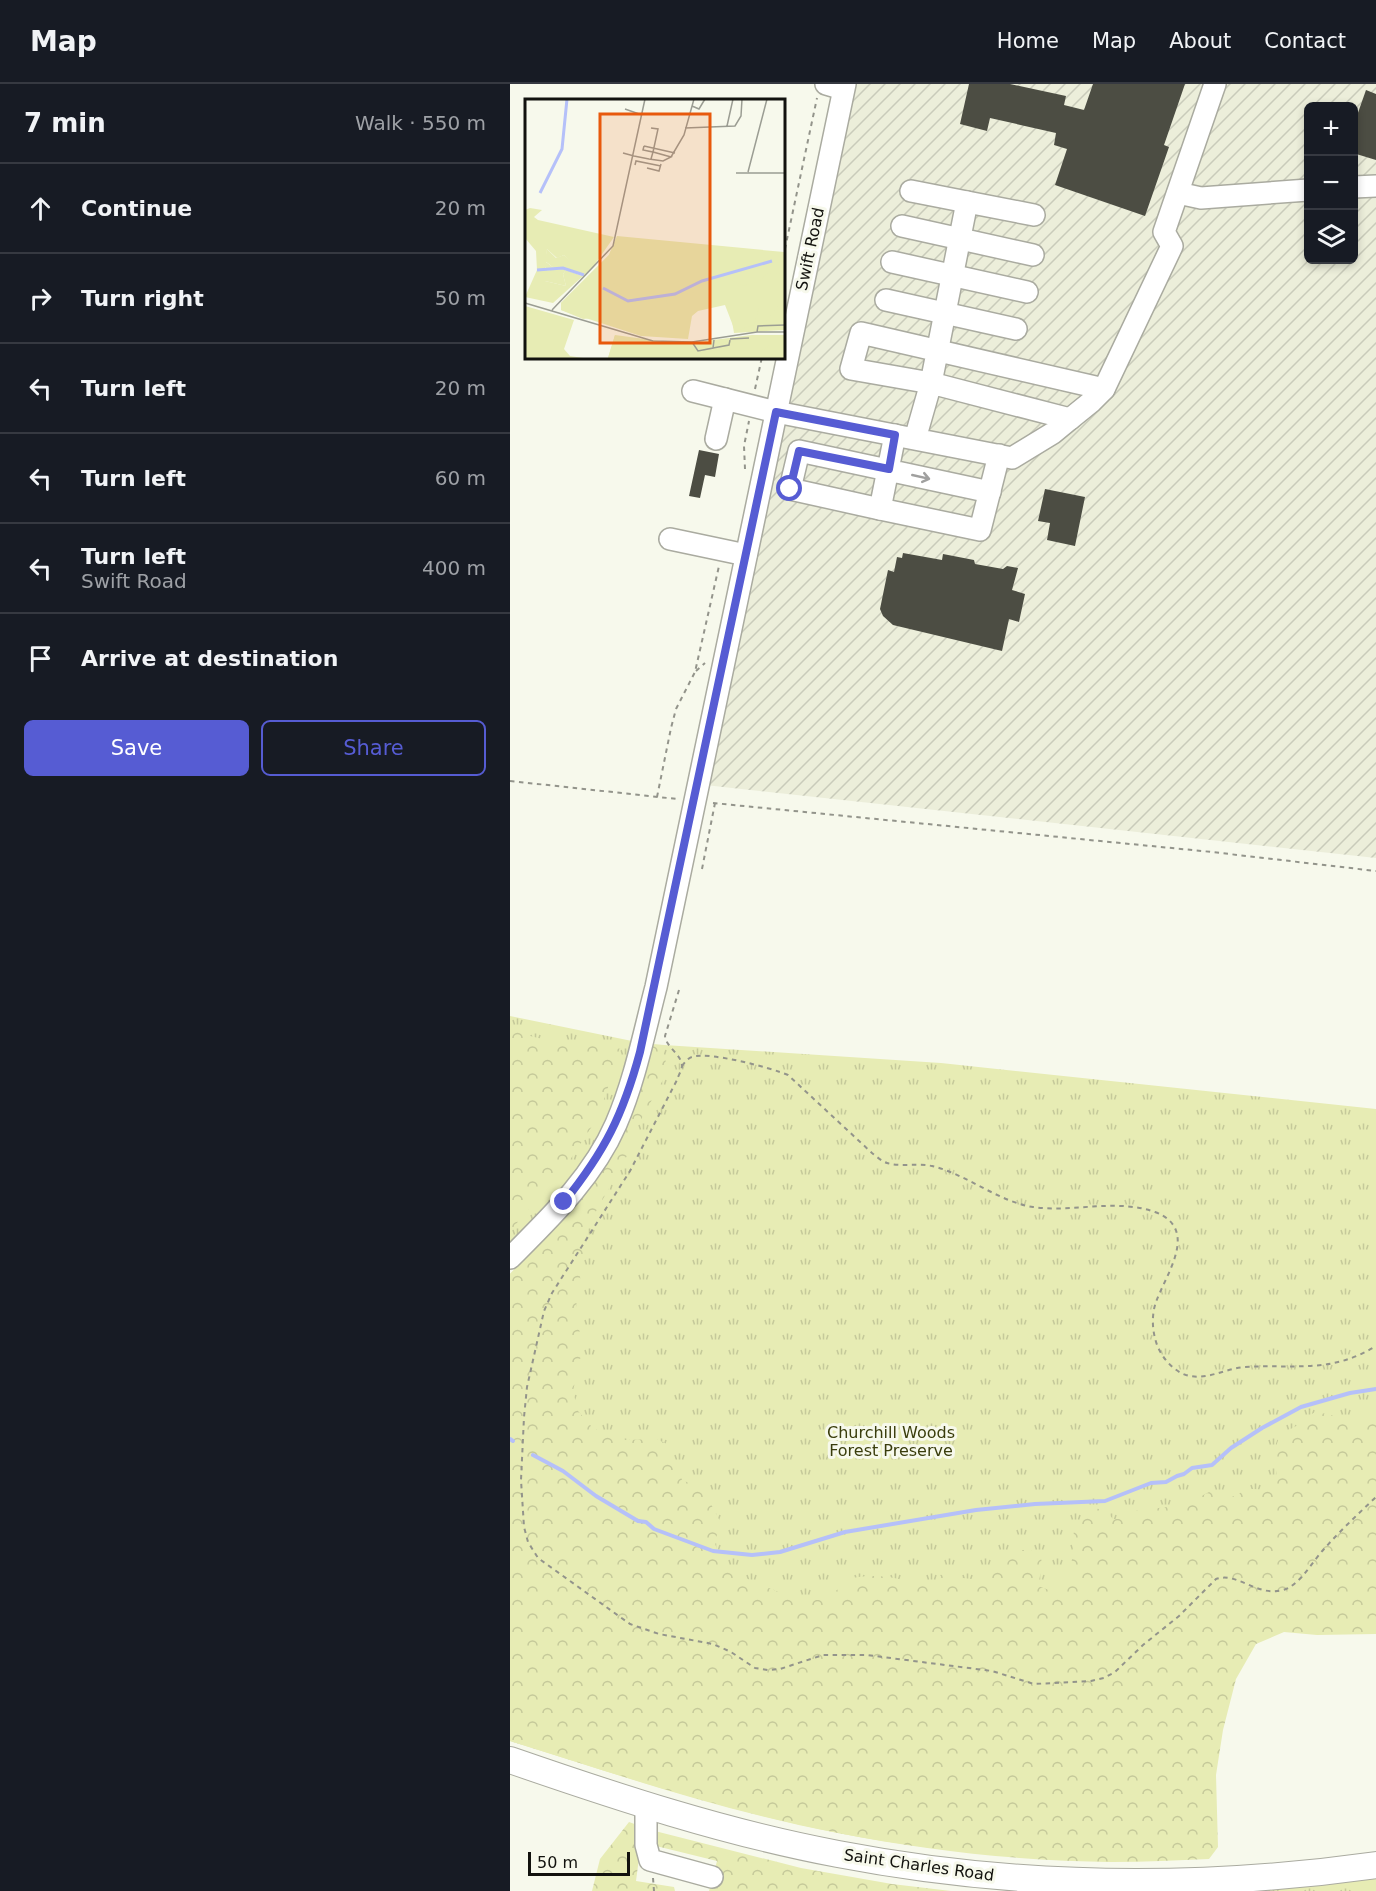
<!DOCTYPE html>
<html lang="en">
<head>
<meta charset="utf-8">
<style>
  :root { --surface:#171b24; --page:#242831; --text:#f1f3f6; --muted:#9ea1a6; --line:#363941; --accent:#565cd3 }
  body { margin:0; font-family:"DejaVu Sans",sans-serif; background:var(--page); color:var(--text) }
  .controls { position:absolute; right:18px; top:18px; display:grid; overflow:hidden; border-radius:9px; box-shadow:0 3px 9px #0003 }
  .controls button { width:54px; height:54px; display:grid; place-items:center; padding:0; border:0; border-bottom:2px solid var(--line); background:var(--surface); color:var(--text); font:30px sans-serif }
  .scale { position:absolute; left:18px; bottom:15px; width:102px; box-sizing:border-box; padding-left:6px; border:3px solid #12120e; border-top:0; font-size:16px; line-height:21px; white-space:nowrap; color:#12120e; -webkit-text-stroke:4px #f7f9ec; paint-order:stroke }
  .stop { position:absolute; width:18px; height:18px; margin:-14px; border:4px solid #565cd3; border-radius:50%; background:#fff }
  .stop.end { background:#565cd3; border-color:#fff; box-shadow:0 2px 6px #0008 }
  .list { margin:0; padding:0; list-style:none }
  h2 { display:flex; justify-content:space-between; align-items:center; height:78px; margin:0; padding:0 24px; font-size:26px }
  h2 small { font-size:20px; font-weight:400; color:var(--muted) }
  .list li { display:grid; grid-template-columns:39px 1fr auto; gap:18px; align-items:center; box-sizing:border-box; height:90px; padding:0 24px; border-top:2px solid var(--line) }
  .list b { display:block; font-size:22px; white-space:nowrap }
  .list p { margin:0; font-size:20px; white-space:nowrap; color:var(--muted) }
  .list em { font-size:20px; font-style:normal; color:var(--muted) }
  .actions { display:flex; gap:12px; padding:18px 24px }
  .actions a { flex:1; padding:14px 0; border:2px solid var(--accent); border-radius:9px; text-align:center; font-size:21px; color:var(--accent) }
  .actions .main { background:var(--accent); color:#fff }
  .icon { flex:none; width:33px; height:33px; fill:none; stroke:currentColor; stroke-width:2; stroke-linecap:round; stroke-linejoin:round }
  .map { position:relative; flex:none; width:866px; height:1807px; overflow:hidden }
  header { display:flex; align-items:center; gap:36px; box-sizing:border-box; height:84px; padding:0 30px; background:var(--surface); border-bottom:2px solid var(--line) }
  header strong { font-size:28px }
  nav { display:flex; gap:33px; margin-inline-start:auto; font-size:21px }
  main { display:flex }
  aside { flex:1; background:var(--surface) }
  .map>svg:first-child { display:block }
</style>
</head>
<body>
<header>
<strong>Map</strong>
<nav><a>Home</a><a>Map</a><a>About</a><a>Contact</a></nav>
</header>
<main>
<aside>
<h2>7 min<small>Walk · 550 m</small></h2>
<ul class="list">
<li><svg class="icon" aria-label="ahead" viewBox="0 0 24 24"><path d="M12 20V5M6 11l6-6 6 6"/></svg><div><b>Continue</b></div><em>20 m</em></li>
<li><svg class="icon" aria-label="right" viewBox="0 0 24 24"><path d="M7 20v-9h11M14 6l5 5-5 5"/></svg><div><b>Turn right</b></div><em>50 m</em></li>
<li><svg class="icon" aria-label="left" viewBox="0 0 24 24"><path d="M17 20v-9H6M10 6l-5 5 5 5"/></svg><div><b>Turn left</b></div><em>20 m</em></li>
<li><svg class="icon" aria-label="left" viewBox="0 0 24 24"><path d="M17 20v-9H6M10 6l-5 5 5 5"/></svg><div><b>Turn left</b></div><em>60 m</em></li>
<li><svg class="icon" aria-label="left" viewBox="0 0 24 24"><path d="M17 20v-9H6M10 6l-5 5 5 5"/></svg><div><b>Turn left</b><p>Swift Road</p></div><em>400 m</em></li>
<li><svg class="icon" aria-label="arrive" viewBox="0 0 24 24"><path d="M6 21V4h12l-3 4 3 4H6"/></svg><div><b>Arrive at destination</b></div></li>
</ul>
<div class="actions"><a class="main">Save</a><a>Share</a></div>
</aside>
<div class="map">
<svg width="866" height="1807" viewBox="0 0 866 1807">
  <defs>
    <pattern id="industrial-furrows" width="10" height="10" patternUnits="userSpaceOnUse" patternTransform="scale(1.5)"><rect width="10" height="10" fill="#eceeda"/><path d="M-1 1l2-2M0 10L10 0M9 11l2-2" fill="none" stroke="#c9cbba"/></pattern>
    <pattern id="grass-tufts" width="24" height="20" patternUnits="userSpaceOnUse" patternTransform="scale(1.5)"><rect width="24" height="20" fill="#e7ecb4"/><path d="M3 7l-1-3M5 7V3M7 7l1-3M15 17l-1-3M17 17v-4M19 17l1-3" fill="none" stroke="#c5c99a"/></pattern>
    <pattern id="forest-crowns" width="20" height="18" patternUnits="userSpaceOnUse" patternTransform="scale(1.5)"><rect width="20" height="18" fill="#e7ecb4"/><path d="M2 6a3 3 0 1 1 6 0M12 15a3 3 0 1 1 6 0" fill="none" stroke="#c5c99a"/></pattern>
  </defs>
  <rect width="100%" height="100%" fill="#f7f9ec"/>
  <path fill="url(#industrial-furrows)" fill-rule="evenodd" d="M342,0H866V774L195,701ZM798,22H844V176H798Z"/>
  <g fill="url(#grass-tufts)">
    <path d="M0,932L122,957L109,1010L90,1049L58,1100L0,1162Z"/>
    <path d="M139,960L431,979L866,1025V1505L722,1527L604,1778C511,1774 420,1767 328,1749C217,1728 108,1691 0,1657V1190L44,1145L73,1111Z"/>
    <path d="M866,1792V1807H742Z"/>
  </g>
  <g fill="url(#forest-crowns)">
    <path d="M0,944C33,962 75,956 111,965L88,1033L56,1082L0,1147Z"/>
    <path d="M139,960L152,961L156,979L154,994L128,1041L118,1070L79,1140L70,1192L71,1204L66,1215L69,1245L73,1262L63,1307L68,1327L81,1342L95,1351L116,1356L146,1355L157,1360L166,1377L172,1396L193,1405L212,1441L204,1457C207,1464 209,1474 213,1479C231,1496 285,1517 309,1516C322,1515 328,1506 334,1496C348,1492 363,1491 378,1493C394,1495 411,1503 426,1499L430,1491L441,1489L453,1494L462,1495L509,1466H520L531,1473L532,1482L528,1502L539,1506C571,1483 559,1474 565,1440L577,1433L585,1424L596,1427L603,1435H608L615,1428L674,1421L701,1407L708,1408L714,1415L728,1411L735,1404C789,1414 752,1370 773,1349C776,1346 782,1345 786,1342C792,1337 798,1332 805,1328C829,1330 848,1347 866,1322V1550L807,1551L774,1548L746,1560L726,1595L713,1646L706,1691L708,1763L699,1775C667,1776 635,1778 603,1778C511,1777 418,1767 328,1749C217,1727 108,1691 0,1657V1190L44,1145L73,1111Z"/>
    <path d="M119,1738L130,1742L131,1759L126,1797L164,1803L165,1807H82L90,1775Z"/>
    <path d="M141,1746L291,1784L382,1800L441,1807H199L207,1777L142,1761Z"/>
  </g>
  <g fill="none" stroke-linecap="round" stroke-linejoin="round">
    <g stroke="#b5c0f9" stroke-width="4">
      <path d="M0,1355L3,1357"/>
      <path d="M23,1371L53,1387L86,1412L128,1437L136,1438L144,1445L203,1467L242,1471L270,1468L335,1448L466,1426L525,1420L595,1417L641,1399L656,1398L667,1392L674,1390L682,1384L702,1381L721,1364L752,1344L791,1323L840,1309L866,1305"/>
    </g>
  </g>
  <g fill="#4c4d43">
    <path d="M459,0H500L556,12L554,21L574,26L583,0H675L654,61L659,63L635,132L545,101L557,65L544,61L546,49L480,34L477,47L450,40Z"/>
    <path d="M856,6L866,10V76L843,69V43Z"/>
    <path d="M189,366L209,370L205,393L195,391L190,414L179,412Z"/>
    <path d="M535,405L575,413L565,462L537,456L540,439L528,437Z"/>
    <path d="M393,469L432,476L433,470L464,476L465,480L493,485L497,482L508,484L502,506L515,510L509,538L499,535L492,567L383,541L373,532L370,525L378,486L384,488L387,473L392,474Z"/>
  </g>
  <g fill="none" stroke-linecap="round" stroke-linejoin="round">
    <g stroke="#aaaba0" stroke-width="24">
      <g id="minor">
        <path d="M316,0L333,5"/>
        <path d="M844,103L866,102"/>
        <path d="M401,107L457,118L421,299L341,285L351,249L594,305"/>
        <path d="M668,109L691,114L798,106"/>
        <path d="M457,118L524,131"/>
        <path d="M392,142L523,171"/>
        <path d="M382,178L517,208"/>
        <path d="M376,216L506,245"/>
        <path d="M183,307L266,328L502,374L543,349L560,335L421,299L405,355"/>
        <path d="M560,335L581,318L594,305L662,162L654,148L705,0"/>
        <path d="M385,351L370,425L280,405L289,367L480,408"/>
        <path d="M206,355L215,315"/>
        <path d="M370,425L470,446L489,371"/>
        <path d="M160,455L236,471"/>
        <path d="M0,1174C40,1134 83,1093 106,1040C125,996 134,949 146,903L335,0"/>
        <path d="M136,1722V1761L140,1776L202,1793"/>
      </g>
    </g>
    <g stroke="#aaaba0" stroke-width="28">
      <path id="major" d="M0,1676C107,1713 216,1749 328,1770C505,1804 688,1806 866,1781"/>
    </g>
    <g stroke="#93948b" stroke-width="2" stroke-dasharray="4.5 4.5" stroke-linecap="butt">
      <path d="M273,174L307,14"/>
      <path d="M245,305L252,273"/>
      <path d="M235,385L234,362L239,337"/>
      <path d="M186,587L195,579"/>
      <path d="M0,697L167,715"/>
      <path d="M147,713L161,644L166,625L185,588L209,482"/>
      <path d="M203,719L702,768L866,787"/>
      <path d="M192,785L205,719"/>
      <path d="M169,906L155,952C156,963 172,971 172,982C172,986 168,992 167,996L120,1087L42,1209L34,1227L17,1303L14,1333L11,1396L14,1443L18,1458L28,1474L120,1540L149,1550L203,1560L221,1568L245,1584L258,1586L270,1585L313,1571H357L482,1587L524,1600L581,1597L594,1594L605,1588L633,1561L669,1532L706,1495C726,1488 745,1510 767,1507C771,1507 777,1505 780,1503C794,1494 803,1477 814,1465C830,1447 848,1430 866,1413"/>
      <path d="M172,982C175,978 178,974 182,973C198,967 262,984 278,991L362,1069C366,1072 371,1077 377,1079C389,1083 407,1079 422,1082C456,1090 489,1118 523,1123C562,1129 605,1114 645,1128C690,1145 656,1190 646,1218C642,1229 642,1243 645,1254C648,1269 661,1286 676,1291C696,1297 714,1285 734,1283C783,1280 821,1290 866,1262"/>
      <path d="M143,1794L144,1807"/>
    </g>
    <use href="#minor" stroke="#fff" stroke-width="21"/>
    <use href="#major" stroke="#fff" stroke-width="26"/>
  </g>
  <defs><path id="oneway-shaft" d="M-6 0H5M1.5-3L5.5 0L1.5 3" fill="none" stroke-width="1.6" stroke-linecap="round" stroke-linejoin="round" transform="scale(1.5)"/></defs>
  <use stroke="#a0a09f" href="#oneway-shaft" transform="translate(411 393) rotate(13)"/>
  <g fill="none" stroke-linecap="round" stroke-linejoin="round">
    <path stroke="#565cd3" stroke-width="8" d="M54,1118C95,1067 113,1031 130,968L266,328L385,351L379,385L289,367L280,405"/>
  </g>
  <g text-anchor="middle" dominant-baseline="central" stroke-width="6" stroke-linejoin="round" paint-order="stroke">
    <g font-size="16" fill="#12120e" stroke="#f7f9ec">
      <text transform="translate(300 165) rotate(-78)">Swift Road</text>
      <text transform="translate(409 1781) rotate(8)">Saint Charles Road</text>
    </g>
    <g font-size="16" fill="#3a3d0c" stroke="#f7f9ec">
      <text x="381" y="1348">Churchill Woods<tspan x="381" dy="18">Forest Preserve</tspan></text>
    </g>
  </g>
  <g transform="translate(15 15)">
    <rect width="260" height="260" fill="#f7f9ec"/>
    <path d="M92,137L259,153V231L209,234L204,204L58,220L36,211V204L84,156ZM90,236L157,245L227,236H259V259H83Z" fill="#e7ecb4"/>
    <path d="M5,109L17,111L9,118L13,121L89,138L68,168L28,204L0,198L12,171L11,152L0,139V111ZM22,150L32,159L39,156L57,177L41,171L38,175L41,187L20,182V168L23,172L29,169L21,163ZM92,137L83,181L95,188L104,204L114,207L141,201L143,206L149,196L171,193L173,186L184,184L194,175L218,187L235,182L241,175L256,174L259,175V206L253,207L241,222L238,210L234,209L229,226L210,232L200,206L173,212L167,217L163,240L116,237L36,211V204L84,156ZM0,207L49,221L39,250L45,257L58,259H0ZM90,236L96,247L92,254L96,255L101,241L93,237L159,250L155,259H83ZM237,244L238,251L245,246L259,250V259H223V245ZM204,247L211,259H162L188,256Z" fill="#e7ecb4" fill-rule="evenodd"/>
    <path d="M22,150L31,159L39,156L58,176L41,171L38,175L41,187L20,182V168L23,172L29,169L20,162Z" fill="#e7ecb4"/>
    <path fill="none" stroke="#b5c0f9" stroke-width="3" d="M15,94L37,50L42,0M12,171L38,169L59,176M78,189L103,202L150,195L177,182L247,162"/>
    <path fill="none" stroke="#9b9d93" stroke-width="1.5" d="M167,7L174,10L180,0M100,10L117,16M202,27L208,0M160,29L210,27L216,17L217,0M119,47L118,51L128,53L133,30L126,29M119,47L150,54M98,54L109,57L124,60L138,62L146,58L128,53L126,60M146,58L159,36L169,0M110,66L111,62L136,67M122,69L134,72L136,65M223,73L242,0M211,74H260M0,204L128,242L167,243L232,233H260M27,211L88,147L120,0M232,233L233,227L260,226M205,240L224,239M167,243L173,252L188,249L189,241M188,249L204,246L205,241"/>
    <path fill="#e8590c" fill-opacity="0.15" stroke="#e8590c" stroke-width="3" d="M75,15H185V244H75Z"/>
    <rect width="260" height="260" fill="none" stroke="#12120e" stroke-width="3"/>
  </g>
</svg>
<div class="controls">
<button>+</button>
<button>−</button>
<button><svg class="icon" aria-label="layers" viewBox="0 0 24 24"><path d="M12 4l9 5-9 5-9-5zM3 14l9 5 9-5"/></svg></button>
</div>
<div class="scale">50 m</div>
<div class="stop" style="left:280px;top:405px"></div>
<div class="stop end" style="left:54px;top:1118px"></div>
</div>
</main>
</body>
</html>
